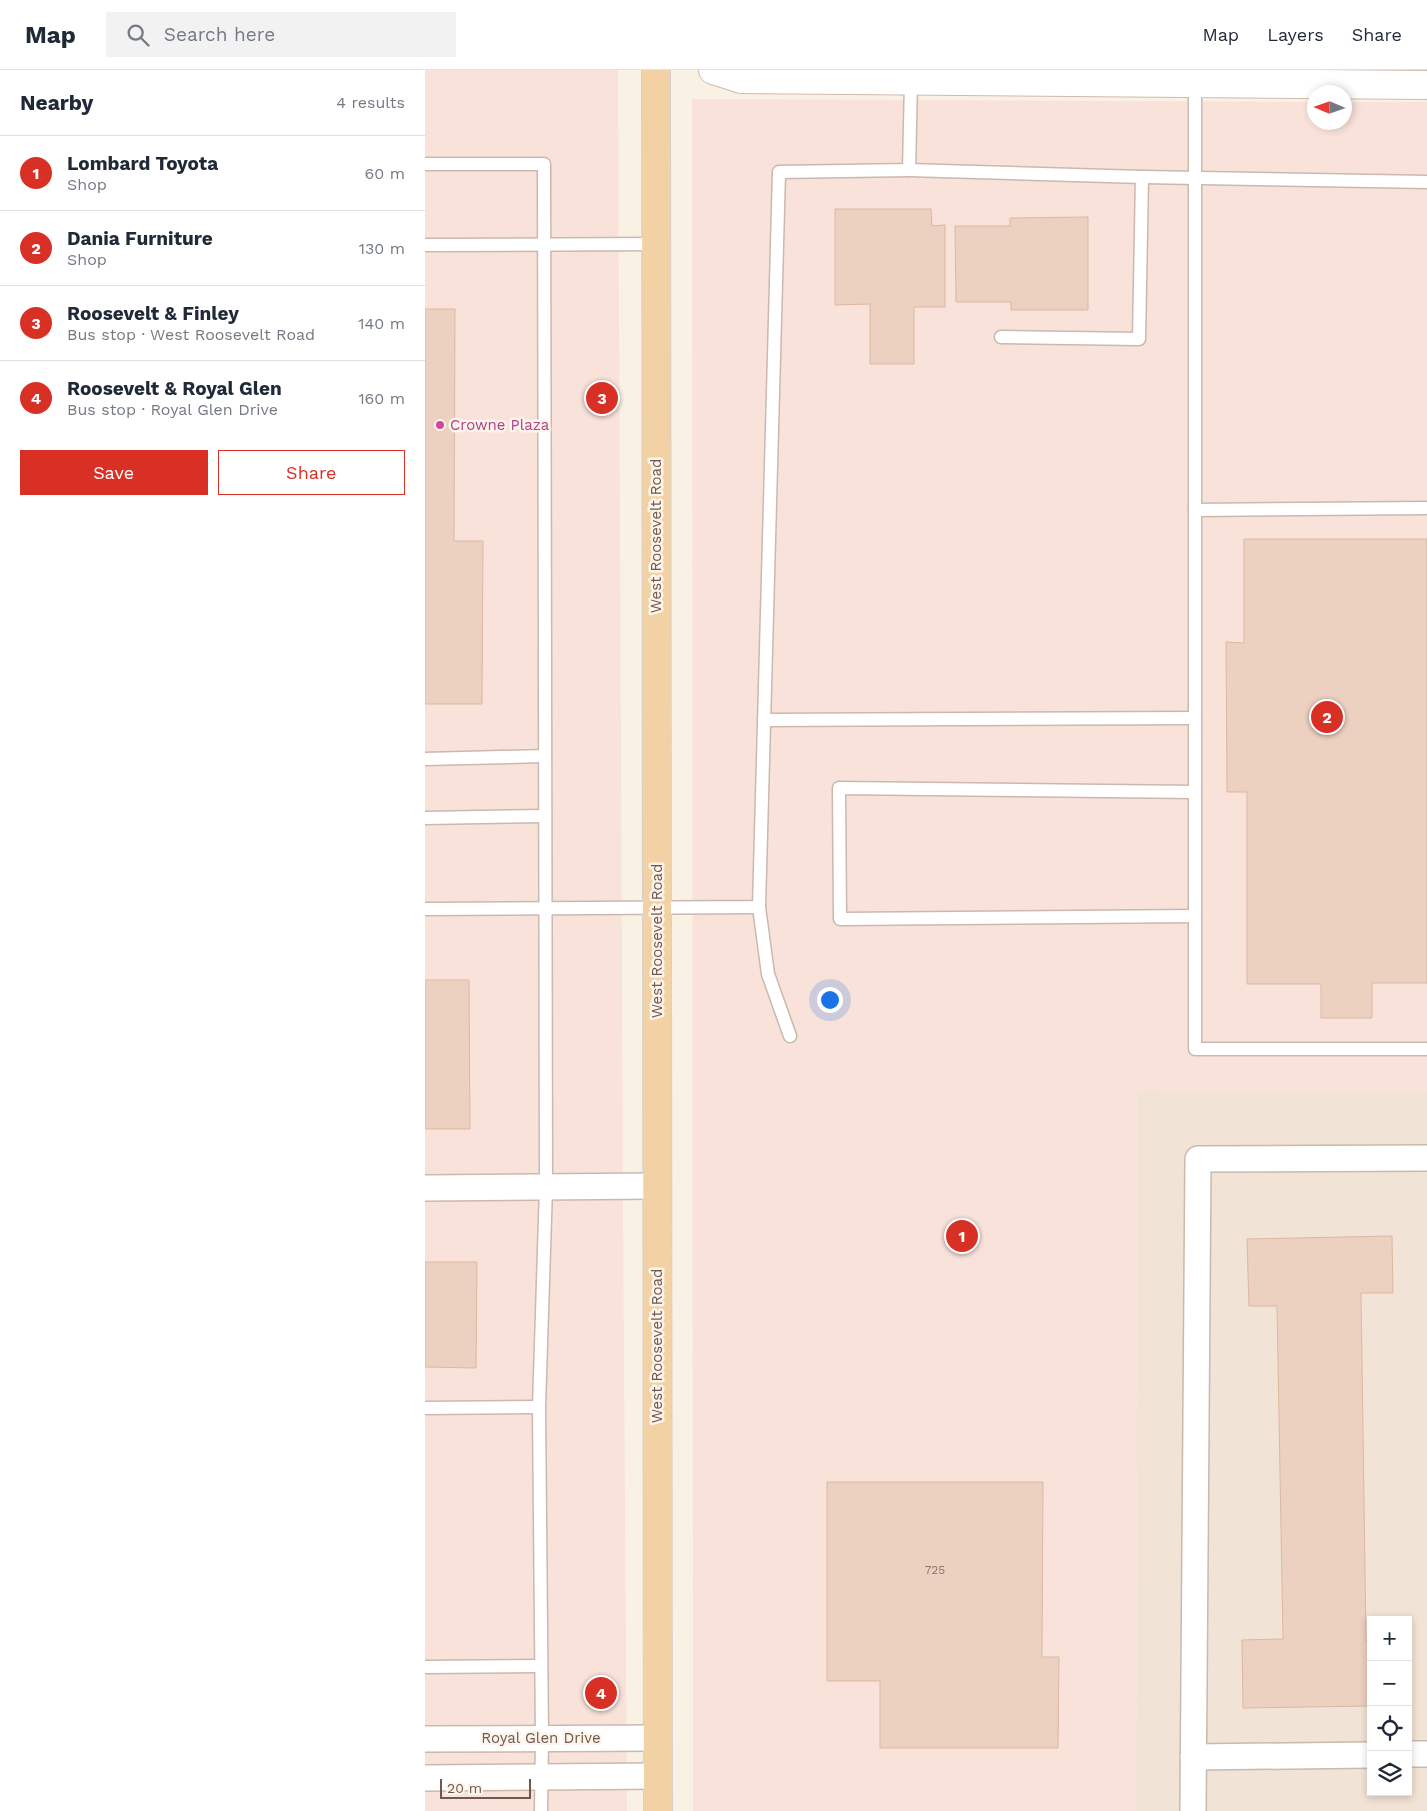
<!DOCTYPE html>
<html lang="en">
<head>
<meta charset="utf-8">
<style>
  :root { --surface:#fff; --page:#f2f2f3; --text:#1f2937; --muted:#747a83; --line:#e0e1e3; --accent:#d93025 }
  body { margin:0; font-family:"Work Sans",sans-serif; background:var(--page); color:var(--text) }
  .controls { position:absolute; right:15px; bottom:15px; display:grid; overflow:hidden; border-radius:0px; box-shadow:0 2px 8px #0003 }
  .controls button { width:45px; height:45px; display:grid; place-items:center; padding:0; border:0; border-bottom:1px solid var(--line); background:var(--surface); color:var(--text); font:25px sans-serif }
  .compass { position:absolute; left:882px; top:15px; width:45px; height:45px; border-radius:50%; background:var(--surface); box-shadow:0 2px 8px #0003; rotate:272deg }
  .scale { position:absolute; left:15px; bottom:12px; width:91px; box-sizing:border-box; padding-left:5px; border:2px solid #70584d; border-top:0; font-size:14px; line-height:18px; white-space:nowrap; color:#70584d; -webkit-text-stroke:4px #fdf5eb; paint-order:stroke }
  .you { position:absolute; left:404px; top:929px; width:18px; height:18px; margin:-12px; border:4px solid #fff; border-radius:50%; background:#1a73e8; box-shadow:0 0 0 8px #1a73e833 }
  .badge { display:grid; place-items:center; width:32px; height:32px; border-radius:50%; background:var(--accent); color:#fff; font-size:16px; font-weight:700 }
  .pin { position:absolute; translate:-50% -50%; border:2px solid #fff; box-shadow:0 1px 5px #0006 }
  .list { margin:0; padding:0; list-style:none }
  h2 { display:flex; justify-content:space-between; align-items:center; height:65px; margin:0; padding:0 20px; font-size:21px }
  h2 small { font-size:16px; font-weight:400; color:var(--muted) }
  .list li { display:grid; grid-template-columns:32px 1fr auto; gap:15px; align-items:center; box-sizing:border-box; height:75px; padding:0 20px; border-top:1px solid var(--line) }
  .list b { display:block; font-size:19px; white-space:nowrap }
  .list p { margin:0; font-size:16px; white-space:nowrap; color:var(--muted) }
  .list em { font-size:16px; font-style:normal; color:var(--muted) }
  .actions { display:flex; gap:10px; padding:15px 20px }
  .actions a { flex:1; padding:11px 0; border:1px solid var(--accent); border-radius:0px; text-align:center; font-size:18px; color:var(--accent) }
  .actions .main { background:var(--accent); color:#fff }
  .icon { flex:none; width:28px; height:28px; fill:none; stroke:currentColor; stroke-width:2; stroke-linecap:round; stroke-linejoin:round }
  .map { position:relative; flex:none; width:1002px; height:1741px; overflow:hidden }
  header { display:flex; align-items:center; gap:30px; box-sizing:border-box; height:70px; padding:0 25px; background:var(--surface); border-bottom:1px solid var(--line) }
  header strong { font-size:24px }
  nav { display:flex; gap:28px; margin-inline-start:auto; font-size:18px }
  .search { width:350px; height:45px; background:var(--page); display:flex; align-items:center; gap:12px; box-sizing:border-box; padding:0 18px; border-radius:0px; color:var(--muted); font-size:19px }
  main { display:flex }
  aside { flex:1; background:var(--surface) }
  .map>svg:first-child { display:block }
</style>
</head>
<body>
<header>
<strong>Map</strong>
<div class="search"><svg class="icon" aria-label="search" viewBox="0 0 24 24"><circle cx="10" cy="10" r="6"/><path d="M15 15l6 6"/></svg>Search here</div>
<nav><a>Map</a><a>Layers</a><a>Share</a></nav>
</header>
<main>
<aside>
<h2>Nearby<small>4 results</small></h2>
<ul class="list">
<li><span class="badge">1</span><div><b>Lombard Toyota</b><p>Shop</p></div><em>60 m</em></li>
<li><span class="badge">2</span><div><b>Dania Furniture</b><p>Shop</p></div><em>130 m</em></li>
<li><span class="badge">3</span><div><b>Roosevelt &amp; Finley</b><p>Bus stop · West Roosevelt Road</p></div><em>140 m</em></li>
<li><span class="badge">4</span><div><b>Roosevelt &amp; Royal Glen</b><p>Bus stop · Royal Glen Drive</p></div><em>160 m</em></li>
</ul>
<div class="actions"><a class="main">Save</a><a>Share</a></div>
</aside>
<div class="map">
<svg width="1002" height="1741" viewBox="0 0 1002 1741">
  <rect width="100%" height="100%" fill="#faf1e5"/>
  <path fill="#f1e3d5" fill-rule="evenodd" d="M713,1021L1002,1022V1741H711ZM946,1550H983V1722H946Z"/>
  <g fill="#f9e2da">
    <path d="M0,0H193L198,1134L202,1741H0Z"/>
    <path d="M267,29L889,32V52H919L920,32H1002V1022L713,1021L711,1741H268Z"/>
  </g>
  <g fill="#ecd0c0" stroke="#ddb7a2">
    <path d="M410,139H506L507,156L520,155V237H489V294H445V234L410,235Z"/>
    <path d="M663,147V240H586V232H531L530,156H585V148Z"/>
    <path d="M0,239H30L29,471H58L57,634H0Z"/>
    <path d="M819,469H1002V913H947V948H896V914H822V722H802L801,572L819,573Z"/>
    <path d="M0,910H44L45,1059H0Z"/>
    <path d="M967,1166L968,1223H936L941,1571H946V1636L818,1638L817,1570L858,1569L852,1236H824L822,1169Z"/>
    <path d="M0,1192H52L51,1298L0,1297Z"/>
    <path d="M402,1412H618L617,1587H634L633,1678H455V1611H402Z"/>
  </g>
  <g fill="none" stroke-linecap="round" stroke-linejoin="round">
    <g stroke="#cab9ad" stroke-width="15">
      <g id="service">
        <path d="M770,13V979H1002"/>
        <path d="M0,94H119L121,1117L114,1337L117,1668L116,1741"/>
        <path d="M484,100L717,107L714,269L576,267"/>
        <path d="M717,107L1002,112"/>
        <path d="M0,175L231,174"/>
        <path d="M770,440L1002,438"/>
        <path d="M339,650L770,648"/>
        <path d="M0,689L120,686"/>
        <path d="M770,722L414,718L415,849L770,846"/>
        <path d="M0,748L120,746"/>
        <path d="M334,837L343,904L365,966"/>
        <path d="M0,839L334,837L354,102L484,100L486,11"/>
        <path d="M0,1338L114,1337"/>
        <path d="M0,1597L116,1596"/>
      </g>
    </g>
    <g stroke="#cab9ad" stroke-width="28">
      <g id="minor">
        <path d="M0,1118L232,1116"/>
        <path d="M0,1669L233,1668"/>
        <path d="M983,1684H1002"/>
        <path d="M768,1687L946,1685"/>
        <path d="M0,1708L233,1706"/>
        <path d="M768,1741L773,1089L1002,1088"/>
      </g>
    </g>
    <g stroke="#cfbbae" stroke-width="30">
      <path id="secondary" d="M288,0L316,9L1002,15"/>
    </g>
    <g stroke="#d7d0cd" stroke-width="30">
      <path id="primary" d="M231,0L233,1741"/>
    </g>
    <use href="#service" stroke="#fff" stroke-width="12"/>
    <use href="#minor" stroke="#fff" stroke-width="25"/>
    <use href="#secondary" stroke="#fff" stroke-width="28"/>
    <use href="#primary" stroke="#f2d2a4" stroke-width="28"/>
  </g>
  <circle fill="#d1479c" stroke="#fdf5eb" stroke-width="2" cx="15" cy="355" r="5"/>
  <g text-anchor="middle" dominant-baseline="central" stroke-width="5" stroke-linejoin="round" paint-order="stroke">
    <g font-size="12" fill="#8f766a">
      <text x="510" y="1500">725</text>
    </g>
    <g font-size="15" fill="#b23c85" stroke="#fdf5eb" text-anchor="start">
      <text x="25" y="355">Crowne Plaza</text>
    </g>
    <g font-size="15" fill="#70584d" stroke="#fdf5eb">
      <text transform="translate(231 466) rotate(-90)">West Roosevelt Road</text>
      <text transform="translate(232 871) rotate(-90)">West Roosevelt Road</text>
      <text transform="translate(232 1276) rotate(-90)">West Roosevelt Road</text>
      <text x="116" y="1668">Royal Glen Drive</text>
    </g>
  </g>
</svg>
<div class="controls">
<button>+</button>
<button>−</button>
<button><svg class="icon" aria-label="locate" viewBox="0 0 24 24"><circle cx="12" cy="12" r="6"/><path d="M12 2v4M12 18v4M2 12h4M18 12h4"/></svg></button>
<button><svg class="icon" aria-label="layers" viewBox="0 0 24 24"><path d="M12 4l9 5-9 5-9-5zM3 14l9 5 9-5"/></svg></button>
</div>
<svg class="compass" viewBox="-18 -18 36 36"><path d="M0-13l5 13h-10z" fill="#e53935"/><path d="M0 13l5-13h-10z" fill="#747a83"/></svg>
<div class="scale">20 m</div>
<div class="you"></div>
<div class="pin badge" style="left:537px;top:1166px">1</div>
<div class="pin badge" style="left:902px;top:647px">2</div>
<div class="pin badge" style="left:177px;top:328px">3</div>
<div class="pin badge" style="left:176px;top:1623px">4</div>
</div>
</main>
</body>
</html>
